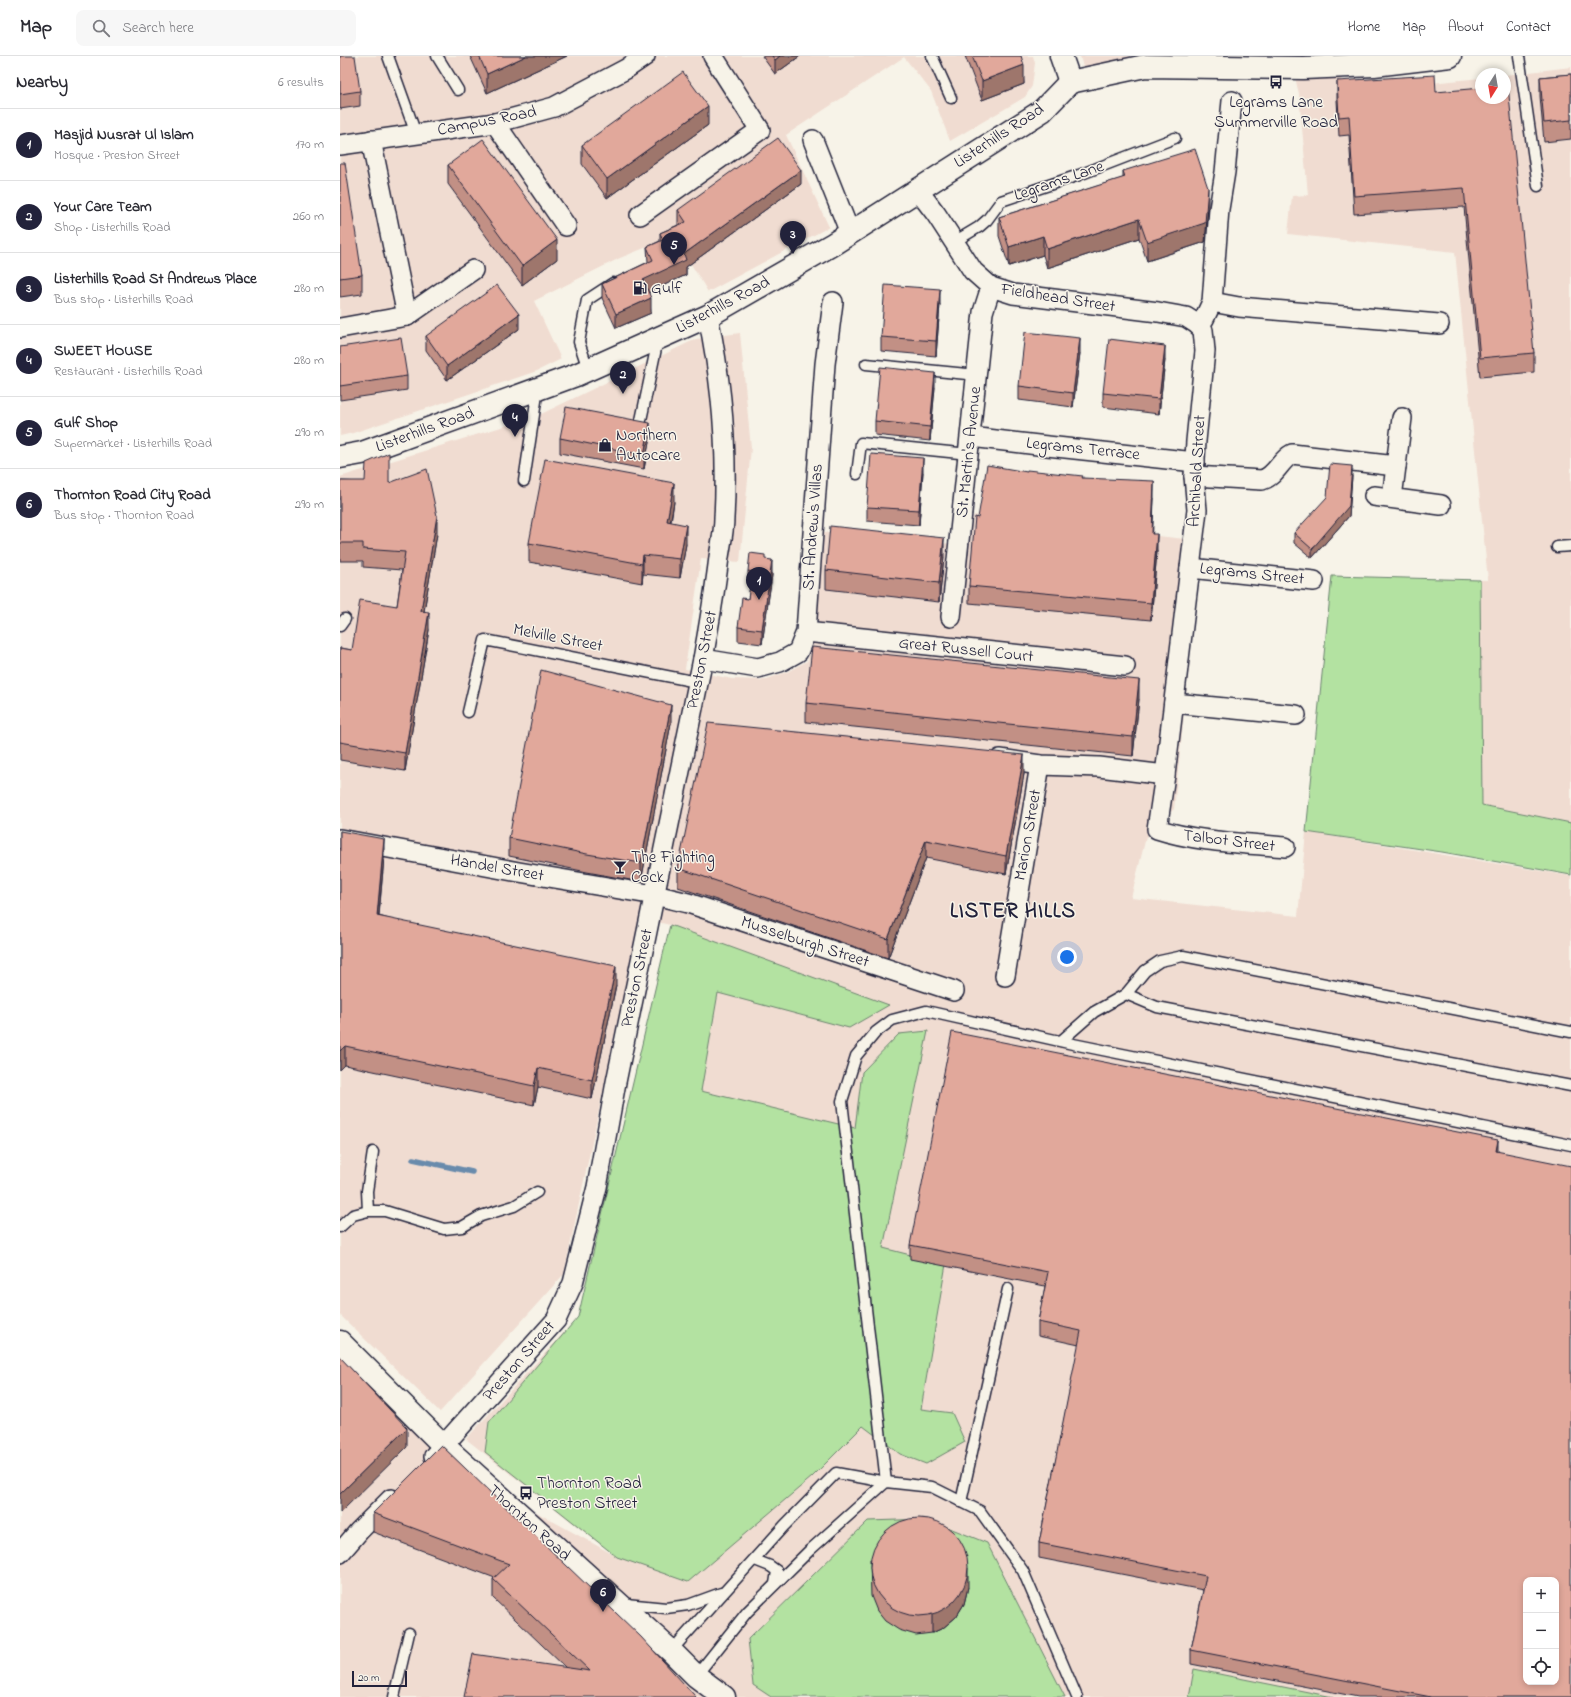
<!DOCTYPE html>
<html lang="en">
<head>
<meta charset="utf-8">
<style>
  :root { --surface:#fff; --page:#f7f7f7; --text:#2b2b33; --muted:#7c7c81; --line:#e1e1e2; --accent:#22223b }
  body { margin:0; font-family:"Indie Flower",sans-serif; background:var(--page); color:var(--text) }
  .controls { position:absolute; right:12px; bottom:12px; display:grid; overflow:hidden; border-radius:8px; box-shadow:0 2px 6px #0003 }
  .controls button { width:36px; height:36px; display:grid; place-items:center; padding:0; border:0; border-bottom:1px solid var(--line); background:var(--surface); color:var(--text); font:20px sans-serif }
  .compass { position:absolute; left:1135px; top:12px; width:36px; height:36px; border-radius:50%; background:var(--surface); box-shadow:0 2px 6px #0003; rotate:191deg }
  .scale { position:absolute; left:12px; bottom:10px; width:55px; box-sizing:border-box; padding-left:4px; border:2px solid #22223b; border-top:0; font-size:11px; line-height:14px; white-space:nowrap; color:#22223b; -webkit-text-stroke:3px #f7f3e8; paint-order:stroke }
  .you { position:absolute; left:727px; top:901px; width:14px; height:14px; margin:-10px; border:3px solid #fff; border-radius:50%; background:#1a73e8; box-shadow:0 0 0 6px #1a73e833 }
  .badge { display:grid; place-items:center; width:26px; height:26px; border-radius:50%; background:var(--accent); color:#fff; font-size:13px; font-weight:700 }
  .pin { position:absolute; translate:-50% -33px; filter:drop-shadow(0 1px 2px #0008) }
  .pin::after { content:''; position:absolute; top:21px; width:14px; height:12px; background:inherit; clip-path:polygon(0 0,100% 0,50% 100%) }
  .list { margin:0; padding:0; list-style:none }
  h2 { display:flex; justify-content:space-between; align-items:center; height:52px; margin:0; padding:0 16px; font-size:17px }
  h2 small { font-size:13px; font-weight:400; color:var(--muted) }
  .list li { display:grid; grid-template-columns:26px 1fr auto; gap:12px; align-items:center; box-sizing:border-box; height:72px; padding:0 16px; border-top:1px solid var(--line) }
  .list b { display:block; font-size:15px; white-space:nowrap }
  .list p { margin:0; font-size:13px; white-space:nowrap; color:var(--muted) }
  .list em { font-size:13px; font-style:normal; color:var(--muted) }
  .icon { flex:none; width:22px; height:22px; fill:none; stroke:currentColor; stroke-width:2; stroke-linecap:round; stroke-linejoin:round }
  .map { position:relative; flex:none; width:1231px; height:1641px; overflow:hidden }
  header { display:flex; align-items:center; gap:24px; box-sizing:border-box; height:56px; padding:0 20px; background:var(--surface); border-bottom:1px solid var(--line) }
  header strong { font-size:19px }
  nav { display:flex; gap:22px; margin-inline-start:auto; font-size:14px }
  .search { width:280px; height:36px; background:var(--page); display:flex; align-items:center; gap:10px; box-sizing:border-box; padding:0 14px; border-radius:8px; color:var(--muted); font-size:15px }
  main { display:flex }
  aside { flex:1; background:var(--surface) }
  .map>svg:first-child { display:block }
</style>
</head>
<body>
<header>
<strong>Map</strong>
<div class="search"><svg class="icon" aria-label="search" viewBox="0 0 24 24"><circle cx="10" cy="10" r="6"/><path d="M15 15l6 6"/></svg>Search here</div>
<nav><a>Home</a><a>Map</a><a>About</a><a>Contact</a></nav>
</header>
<main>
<aside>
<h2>Nearby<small>6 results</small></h2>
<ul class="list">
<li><span class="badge">1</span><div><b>Masjid Nusrat Ul Islam</b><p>Mosque · Preston Street</p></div><em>170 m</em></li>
<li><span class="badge">2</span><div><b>Your Care Team</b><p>Shop · Listerhills Road</p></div><em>260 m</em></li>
<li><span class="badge">3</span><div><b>Listerhills Road St Andrews Place</b><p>Bus stop · Listerhills Road</p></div><em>280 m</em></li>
<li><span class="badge">4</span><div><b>SWEET HOUSE</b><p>Restaurant · Listerhills Road</p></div><em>280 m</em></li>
<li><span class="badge">5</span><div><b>Gulf Shop</b><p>Supermarket · Listerhills Road</p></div><em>290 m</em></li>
<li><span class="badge">6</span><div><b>Thornton Road City Road</b><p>Bus stop · Thornton Road</p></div><em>290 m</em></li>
</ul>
</aside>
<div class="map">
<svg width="1231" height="1641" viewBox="0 0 1231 1641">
  <rect width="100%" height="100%" fill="#f7f3e8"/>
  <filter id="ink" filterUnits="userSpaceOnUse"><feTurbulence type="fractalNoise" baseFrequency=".025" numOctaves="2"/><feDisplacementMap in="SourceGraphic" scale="8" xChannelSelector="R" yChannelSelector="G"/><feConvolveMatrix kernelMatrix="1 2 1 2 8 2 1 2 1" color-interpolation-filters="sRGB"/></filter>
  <g filter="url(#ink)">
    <g fill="#f0dcd1" fill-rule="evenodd">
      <path d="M0,0H693L695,7L692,30L685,41L610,85L591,35L564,1L446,79L489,171L368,236L334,180L280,202L194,245L221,303L197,315L13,377L0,380Z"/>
      <path d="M740,0H838L743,11Z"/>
      <path d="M950,0H1002L1001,36L1141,22V42H1165V19L1231,11V767L1142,749L1140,524H1148L1115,196L948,178L952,140L968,139L959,38Z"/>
      <path d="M400,277L411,392L400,506L361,503L345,613L392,623L424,624L447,616L467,605L472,591L483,476L623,489L634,459L862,485L834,753L806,781L791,842L958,860L966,776L1231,820V1641H0V1304L111,1409L274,1499L126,1383L238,1261L330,869L300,862L224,1218L100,1356L0,1259V421L197,360L356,283ZM1186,1524H1216V1626H1186Z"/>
    </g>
    <g fill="#b3e2a1" stroke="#6a826e">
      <path d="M992,520L1140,524L1142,749L1231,767V819L1102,796L966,776Z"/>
      <path d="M330,869L549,949L509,972L378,937L361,1035L515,1072L522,1016L559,978L588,975L543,1192L606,1208L581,1353L612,1357L625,1386L586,1408L560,1398L523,1370L472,1421L348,1526L277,1501L145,1396L149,1366L238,1261Z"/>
      <path d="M587,1463L647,1487L725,1641H431L413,1629L408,1583L528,1465Z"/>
      <path d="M854,1613L993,1641H849Z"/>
    </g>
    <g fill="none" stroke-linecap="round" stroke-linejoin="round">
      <path stroke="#698bac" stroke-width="5.5" d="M73,1103L132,1116"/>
      <g stroke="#22223b" stroke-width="13">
        <g id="lane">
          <path d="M48,0L76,78"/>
          <path d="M97,0L118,34"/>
          <path d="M592,0L611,42"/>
          <path d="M1179,0L1198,130"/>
          <path d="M614,186L639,171L647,164L661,145L739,119L835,82"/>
          <path d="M526,308L637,319"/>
          <path d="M248,313L239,286L247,244L273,227"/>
          <path d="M300,369L318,283"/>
          <path d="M517,418L521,387L629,398"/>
          <path d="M184,425L198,332"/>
          <path d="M1217,491L1231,490"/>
          <path d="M0,570L5,563"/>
          <path d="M128,656L145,584L357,626"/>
          <path d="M786,938L817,951L1231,1030"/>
          <path d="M721,985L754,956L786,938L805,915L820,905L843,900L1231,976"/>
          <path d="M28,1155L27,1135L33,1096"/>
          <path d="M0,1171L13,1159L28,1155H45L104,1173L122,1171L141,1160L174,1150L197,1136"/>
          <path d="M546,1426L502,1045L516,1000L536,976L552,964L586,955L733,988L1231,1089"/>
          <path d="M621,1446L668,1233"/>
          <path d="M415,1504L430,1510L437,1515L435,1528"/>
          <path d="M286,1548L326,1552L348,1549L381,1537"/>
          <path d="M331,1595L444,1470L496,1417L546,1426L592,1431L640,1455L683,1515L737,1641"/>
          <path d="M356,1620L407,1556L470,1494L546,1426"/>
          <path d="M54,1641L69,1577"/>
        </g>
      </g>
      <g stroke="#22223b" stroke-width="22">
        <g id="street">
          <path d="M155,67L226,170"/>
          <path d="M31,84L67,260L133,214"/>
          <path d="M473,84L510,177"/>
          <path d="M0,89L155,67L214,51L286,13L305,0"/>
          <path d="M577,133L596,158L633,215L651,231L673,238L818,256L846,261L857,268L863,274L865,295L856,385L854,420L857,454L825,719L817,773C857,786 902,787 945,791"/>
          <path d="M300,159L420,74L373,0"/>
          <path d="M872,246L899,251L1099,268"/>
          <path d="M857,268L864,263L872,246L879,153L885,116L892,45"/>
          <path d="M0,272L67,260"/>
          <path d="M631,381L698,389L855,406"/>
          <path d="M854,420L922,424C936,420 940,404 952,398L1056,410"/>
          <path d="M1034,440L1101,449"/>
          <path d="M1052,442L1062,362"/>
          <path d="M850,512L974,525"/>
          <path d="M611,561L643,256L651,231"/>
          <path d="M466,576L785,610"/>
          <path d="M363,603L418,612L440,606L458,596L466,576L485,308L493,246"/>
          <path d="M834,647L956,659"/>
          <path d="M660,703L700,709L759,711L825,719"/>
          <path d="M0,783L179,816L315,839L348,847L614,935"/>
          <path d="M665,920L700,709"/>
          <path d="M94,1400L216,1264L233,1227L257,1131L276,1026L363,603C369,569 375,536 379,501C381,488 384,475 384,462C388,393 382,328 368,260"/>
          <path d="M0,1497L19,1475L51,1443"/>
        </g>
      </g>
      <g stroke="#22223b" stroke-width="25">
        <g id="secondary">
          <path d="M721,0L730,26"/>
          <path d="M730,26L805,10L963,12L1034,9L1110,0"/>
          <path d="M0,401L22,397L236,319L368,260L493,188L702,55L730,26"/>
          <path d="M0,1286L104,1390L331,1595L356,1620L384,1641"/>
        </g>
      </g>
      <use href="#lane" stroke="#f7f3e8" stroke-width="10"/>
      <use href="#street" stroke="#f7f3e8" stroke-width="19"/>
      <use href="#secondary" stroke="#f7f3e8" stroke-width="22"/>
    </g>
    <g fill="#c29085" stroke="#22223b">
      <path d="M0,0L20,35V50L0,53Z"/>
      <path d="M130,0H227L147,37Z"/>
      <path d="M422,0H460L435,18Z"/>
      <path d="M625,0H681L684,28L642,44Z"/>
      <path d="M1231,18V83L1204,86L1200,40V21Z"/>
      <path d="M997,25L1096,36L1194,297V316L1140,321L1124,151L1014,158L1009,79L999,80L997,44Z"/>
      <path d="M368,69L267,142L242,108V89Z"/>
      <path d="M0,107L22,219V238L0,241Z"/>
      <path d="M108,109L217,203L182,229L108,128Z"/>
      <path d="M783,115L868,151L865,186L807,205L799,182L707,212L703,199L669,210L659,180V161L783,122Z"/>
      <path d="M461,128L346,211V219L309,236L311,257L276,272L262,242V228L308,206L307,191L320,185V177L338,169V154Z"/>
      <path d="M600,248L596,300L541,295V281Z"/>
      <path d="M179,273L107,324L86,294V280Z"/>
      <path d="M0,291L67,320V334L0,344Z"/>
      <path d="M740,297L733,351L679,344V330Z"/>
      <path d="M825,304L819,358L763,351V337Z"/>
      <path d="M595,331L590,385L535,379V365Z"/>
      <path d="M310,381L304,413L220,397V382Z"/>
      <path d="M583,416L579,469L527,465V451Z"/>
      <path d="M687,416L743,422L814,442L812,478L817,495L811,564L629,547V530Z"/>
      <path d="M1012,420L1009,460L972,502L954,487V477Z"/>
      <path d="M0,425L49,427L97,478L84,555L89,574L65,715L0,704V592L12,594L57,550L62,514L23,511V505H0Z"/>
      <path d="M334,446L331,466L346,488L340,522L303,518L302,527L189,506V487Z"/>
      <path d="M604,501L599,546L486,533V514Z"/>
      <path d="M425,504L432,519L422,588L398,585V571L408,543L410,530H408V515Z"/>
      <path d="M799,643L793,700L466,666V647Z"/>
      <path d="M331,667L301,826L247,816L169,800V782Z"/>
      <path d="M684,718L666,818L586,802L548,902L338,831V812Z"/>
      <path d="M0,775L44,802L39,860L276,929L252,1043L198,1031L194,1049L5,1009L0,1014Z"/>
      <path d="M1158,1096L1231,1641H1018L851,1608V1594L863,1534L699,1502V1487L739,1289L698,1280V1266L705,1230L570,1203V1189Z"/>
      <path d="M101,1389L356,1641L226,1612L153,1542V1523L155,1522L33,1476V1457Z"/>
      <path d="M530,1503L628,1531L624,1548L616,1561L603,1572L592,1577L576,1579L559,1574L545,1565L537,1555L531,1540Z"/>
    </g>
    <g fill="#9e766c" stroke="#22223b">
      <path d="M186,0H227L147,37V18Z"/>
      <path d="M440,0H460L435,18V4Z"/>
      <path d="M684,9V28L642,44V25Z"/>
      <path d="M368,50V69L267,142V123Z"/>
      <path d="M461,114V128L346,211V219L303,239V224L344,198Z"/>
      <path d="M868,132V151L865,186L807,205V186Z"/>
      <path d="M799,163V182L707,212V193Z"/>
      <path d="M703,180V199L669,210V191Z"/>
      <path d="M217,184V203L182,229V210Z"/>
      <path d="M600,233V248L596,300V285Z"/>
      <path d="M311,242V257L276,272V258Z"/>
      <path d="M179,258V273L107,324V310Z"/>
      <path d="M740,282V297L733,351V337Z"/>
      <path d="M825,290V304L819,358V343Z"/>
      <path d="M595,317V331L590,385V371Z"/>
      <path d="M310,367V381L304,413V399Z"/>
      <path d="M583,402V416L579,469V454Z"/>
      <path d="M1012,410V420L1009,460L972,502V493Z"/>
      <path d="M814,425V442L812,495V478Z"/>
      <path d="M334,427V446L327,484V465Z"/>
      <path d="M97,460V478L81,573V555Z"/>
      <path d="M346,469V488L340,522V503Z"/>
      <path d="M817,478V495L811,564V547Z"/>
      <path d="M604,482V501L599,546V527Z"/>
      <path d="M303,499V518L302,527V508Z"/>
      <path d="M432,504V519L422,588V574Z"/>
      <path d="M89,556V574L65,715V697Z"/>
      <path d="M799,624V643L793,700V681Z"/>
      <path d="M331,649V667L301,826V807Z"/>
      <path d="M684,699V718L666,818V800Z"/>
      <path d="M44,783V802L37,878V860Z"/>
      <path d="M586,784V802L548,902V883Z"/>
      <path d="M276,910V929L252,1043V1024Z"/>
      <path d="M5,990V1009L0,1014V995Z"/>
      <path d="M198,1012V1031L194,1049V1030Z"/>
      <path d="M1158,1084V1098L1156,1095Z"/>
      <path d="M67,1372V1391L0,1457V1438Z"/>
      <path d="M628,1512V1531L624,1548L616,1561L603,1572L592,1577V1558Z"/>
    </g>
    <g fill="#e1a89b" stroke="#22223b" fill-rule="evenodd">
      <path d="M0,0H15L20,35L0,38Z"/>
      <path d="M139,0H186L147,18Z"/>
      <path d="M432,0H440L435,4Z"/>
      <path d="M632,0H681L684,9L642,25Z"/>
      <path d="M343,16L368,50L267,123L242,89Z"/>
      <path d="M1231,18V64L1204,67L1200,21Z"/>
      <path d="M1095,19L1096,36L1141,32V42H1165V30L1168,29L1194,297L1140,302L1124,132L1014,140L1009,60L999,61L997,25Z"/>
      <path d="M438,82L461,114L344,198L346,204L303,224L311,242L276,258L262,228L313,204L307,191L323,184L320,177L346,166L338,154Z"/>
      <path d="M143,83L217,184L182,210L108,109Z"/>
      <path d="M855,93L868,132L865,167L807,186L799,163L707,193L703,180L669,191L659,161L785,121L783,115Z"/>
      <path d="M0,107H5L22,219L0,222Z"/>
      <path d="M157,229L179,258L107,310L86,280Z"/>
      <path d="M545,229L600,233L596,285L541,281Z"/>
      <path d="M685,276L740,282L733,337L679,330Z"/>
      <path d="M61,282L67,320L0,330V291Z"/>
      <path d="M769,283L825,290L819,343L763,337Z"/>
      <path d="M540,311L595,317L590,371L535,365Z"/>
      <path d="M226,351L310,367L304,399L220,382Z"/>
      <path d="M49,397V427L87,413L97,460L81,555L89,556L65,697L0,686V592L12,594L20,544L57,550L65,496L23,493V487H0V425H25L26,407Z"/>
      <path d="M531,398L583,402L579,454L527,451Z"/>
      <path d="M205,403L334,427L327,465L346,469L340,503L303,499L302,508L189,487Z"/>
      <path d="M990,408L1012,410L1009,450L972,493L954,477L987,441Z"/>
      <path d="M647,409L687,416V414L743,420L742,422L814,425L812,478H817L811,547L629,530L635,461L638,462Z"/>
      <path d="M490,470L604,482L599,527L486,514Z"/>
      <path d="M410,497L425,499V503L432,504L422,574L398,571L402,542L408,543L412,516L408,515Z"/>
      <path d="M472,591L799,624L793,681L466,647Z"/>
      <path d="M201,614L331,649L301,807L247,798L169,782Z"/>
      <path d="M368,667L684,699L666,800L586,784L548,883L338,812Z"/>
      <path d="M0,775L44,783L37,860L276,910L252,1024L198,1012L194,1030L5,990L0,995Z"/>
      <path d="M612,976L1158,1084L1156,1095L1231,1110V1641H1091L851,1594L866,1520L699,1487L741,1275L698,1266L708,1216L570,1189ZM1186,1524H1216V1626H1186Z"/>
      <path d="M0,1301L67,1372L0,1438Z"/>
      <path d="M101,1389L301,1581L356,1641H124L133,1598L250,1615L153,1523L169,1508L33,1457Z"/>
      <circle cx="579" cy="1511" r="49"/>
    </g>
  </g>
  <defs>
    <g id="bus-bare" transform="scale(1.08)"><path d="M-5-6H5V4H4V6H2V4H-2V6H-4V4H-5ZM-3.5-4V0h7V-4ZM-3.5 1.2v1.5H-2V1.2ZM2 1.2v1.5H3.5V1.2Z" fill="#22223b" stroke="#f7f3e8" stroke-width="2.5" paint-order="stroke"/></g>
    <g id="fuel-bare" transform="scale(1.08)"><path d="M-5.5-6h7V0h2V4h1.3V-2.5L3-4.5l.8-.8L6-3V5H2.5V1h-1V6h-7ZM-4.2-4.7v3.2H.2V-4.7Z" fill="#22223b" stroke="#f7f3e8" stroke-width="2.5" paint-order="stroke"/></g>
    <g id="shop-bare" transform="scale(1.08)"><path d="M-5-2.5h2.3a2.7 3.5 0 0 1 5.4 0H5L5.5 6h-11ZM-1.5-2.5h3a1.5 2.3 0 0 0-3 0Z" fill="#22223b" stroke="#f7f3e8" stroke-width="2.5" paint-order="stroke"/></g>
    <g id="bar-bare" transform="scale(1.08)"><path d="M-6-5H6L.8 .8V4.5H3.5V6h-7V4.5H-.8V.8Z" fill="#22223b" stroke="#f7f3e8" stroke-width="2.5" paint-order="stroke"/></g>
  </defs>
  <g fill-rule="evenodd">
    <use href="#bus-bare" x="936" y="26"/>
    <use href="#fuel-bare" x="300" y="232"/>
    <use href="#shop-bare" x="265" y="389"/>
    <use href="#bar-bare" x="280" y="811"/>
    <use href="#bus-bare" x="186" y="1437"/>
  </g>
  <g text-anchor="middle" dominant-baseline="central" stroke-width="3" stroke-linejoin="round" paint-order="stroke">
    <g font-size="17" fill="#22223b" stroke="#f7f3e8" text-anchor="start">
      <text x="936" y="46" text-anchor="middle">Legrams Lane<tspan x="936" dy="20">Summerville Road</tspan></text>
      <text x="311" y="232">Gulf</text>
      <text x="276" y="379">Northern<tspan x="276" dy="20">Autocare</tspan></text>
      <text x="291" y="801">The Fighting<tspan x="291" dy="20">Cock</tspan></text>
      <text x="197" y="1427">Thornton Road<tspan x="197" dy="20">Preston Street</tspan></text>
    </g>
    <g font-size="17" fill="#22223b" stroke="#f7f3e8">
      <text transform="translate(147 65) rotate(-11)">Campus Road</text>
      <text transform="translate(659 80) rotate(-33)">Listerhills Road</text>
      <text transform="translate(719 125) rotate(-19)">Legrams Lane</text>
      <text transform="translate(718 242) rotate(9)">Fieldhead Street</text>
      <text transform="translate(383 249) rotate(-28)">Listerhills Road</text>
      <text transform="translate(85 374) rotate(-20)">Listerhills Road</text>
      <text transform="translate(743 393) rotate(6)">Legrams Terrace</text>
      <text transform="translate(629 396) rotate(-84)">St. Martin's Avenue</text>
      <text transform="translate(857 415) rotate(-87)">Archibald Street</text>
      <text transform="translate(473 471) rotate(-86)">St. Andrew's Villas</text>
      <text transform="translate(912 518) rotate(6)">Legrams Street</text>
      <text transform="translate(218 582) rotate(11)">Melville Street</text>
      <text transform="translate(626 594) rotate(6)">Great Russell Court</text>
      <text transform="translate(362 604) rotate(-79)">Preston Street</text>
      <text transform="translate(688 779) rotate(-80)">Marion Street</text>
      <text transform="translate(889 785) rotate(7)">Talbot Street</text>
      <text transform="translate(157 812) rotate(10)">Handel Street</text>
      <text transform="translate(465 886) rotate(18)">Musselburgh Street</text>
      <text transform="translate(297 922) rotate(-78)">Preston Street</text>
      <text transform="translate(179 1305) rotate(-49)">Preston Street</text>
      <text transform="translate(189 1467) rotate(42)">Thornton Road</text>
    </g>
    <g font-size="21" font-weight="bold" letter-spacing="1" fill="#22223b" stroke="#f7f3e8">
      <text x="673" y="856">LISTER HILLS</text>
    </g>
  </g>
</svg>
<div class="controls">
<button>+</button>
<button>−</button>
<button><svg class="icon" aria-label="locate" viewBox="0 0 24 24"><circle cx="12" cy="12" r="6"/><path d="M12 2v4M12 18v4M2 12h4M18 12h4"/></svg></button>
</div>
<svg class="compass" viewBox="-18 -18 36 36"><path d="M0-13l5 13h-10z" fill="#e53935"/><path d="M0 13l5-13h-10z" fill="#7c7c81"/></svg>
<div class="scale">20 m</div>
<div class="you"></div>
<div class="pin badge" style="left:419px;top:544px">1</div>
<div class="pin badge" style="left:283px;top:338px">2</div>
<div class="pin badge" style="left:453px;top:198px">3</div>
<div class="pin badge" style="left:175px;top:381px">4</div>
<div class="pin badge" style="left:334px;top:209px">5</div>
<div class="pin badge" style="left:263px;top:1556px">6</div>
</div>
</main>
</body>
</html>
